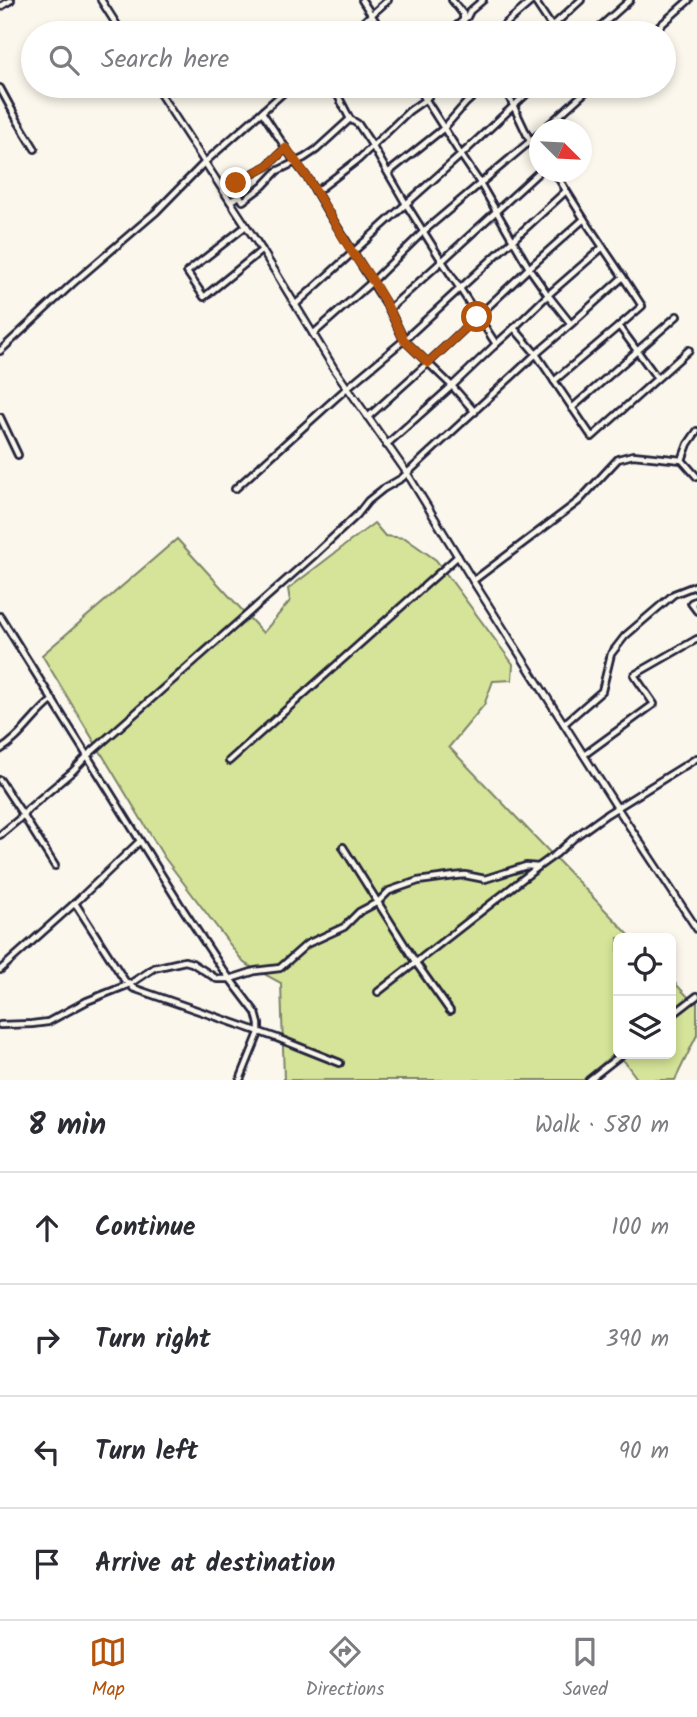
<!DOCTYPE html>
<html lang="en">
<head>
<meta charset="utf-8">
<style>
  :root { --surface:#fff; --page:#f2f2f3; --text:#2b2b33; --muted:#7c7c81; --line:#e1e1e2; --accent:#b45309 }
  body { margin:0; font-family:Kalam,sans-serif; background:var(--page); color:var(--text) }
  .controls { position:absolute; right:21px; bottom:21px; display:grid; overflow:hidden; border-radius:10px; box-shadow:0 4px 10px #0003 }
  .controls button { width:63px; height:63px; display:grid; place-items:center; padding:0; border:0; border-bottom:2px solid var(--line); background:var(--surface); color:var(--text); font:35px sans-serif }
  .compass { position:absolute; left:529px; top:119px; width:63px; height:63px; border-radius:50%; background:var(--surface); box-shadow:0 4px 10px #0003; rotate:114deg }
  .stop { position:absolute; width:21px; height:21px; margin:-16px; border:5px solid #b45309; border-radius:50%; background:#fff }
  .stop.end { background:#b45309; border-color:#fff; box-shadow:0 2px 7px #0008 }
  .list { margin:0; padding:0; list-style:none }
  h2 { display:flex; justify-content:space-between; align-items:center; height:91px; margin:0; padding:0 28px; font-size:30px }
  h2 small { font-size:23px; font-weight:400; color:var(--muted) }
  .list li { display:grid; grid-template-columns:46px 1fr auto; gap:21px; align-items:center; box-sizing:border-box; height:112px; padding:0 28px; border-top:2px solid var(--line) }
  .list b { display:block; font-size:26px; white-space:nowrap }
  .list em { font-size:23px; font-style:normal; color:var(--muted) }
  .icon { flex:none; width:38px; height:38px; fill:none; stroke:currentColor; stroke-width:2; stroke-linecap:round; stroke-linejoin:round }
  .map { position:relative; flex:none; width:697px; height:1080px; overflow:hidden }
  .search { position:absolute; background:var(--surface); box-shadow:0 4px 10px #0003; left:21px; right:21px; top:21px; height:77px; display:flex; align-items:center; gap:18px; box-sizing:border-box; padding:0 24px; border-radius:38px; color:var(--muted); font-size:26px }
  .sheet { height:539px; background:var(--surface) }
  nav { display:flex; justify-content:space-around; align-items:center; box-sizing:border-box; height:98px; border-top:2px solid var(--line); background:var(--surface); font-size:19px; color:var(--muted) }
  nav a { display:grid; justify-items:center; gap:4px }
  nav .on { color:var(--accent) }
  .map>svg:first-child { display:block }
</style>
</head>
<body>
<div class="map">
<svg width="697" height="1080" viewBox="0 0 697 1080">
  <rect width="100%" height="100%" fill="#fbf7ec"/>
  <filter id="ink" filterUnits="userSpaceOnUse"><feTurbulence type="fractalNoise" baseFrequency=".0143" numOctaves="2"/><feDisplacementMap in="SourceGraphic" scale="14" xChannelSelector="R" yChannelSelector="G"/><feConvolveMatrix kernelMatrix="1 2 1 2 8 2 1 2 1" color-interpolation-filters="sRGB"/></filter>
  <g filter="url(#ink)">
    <g fill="#d5e498" stroke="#7c836a" stroke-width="2">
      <path d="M374,523L385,536L405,538L436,560L513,664L512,680L493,681L484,705L449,747L632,938H618V1053L617,1051L583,1080H284L281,983L244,963L164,857L42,655L177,539L263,633L290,601L288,589Z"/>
      <path d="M671,979L690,999L697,994V1035L675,1080H638L619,1054H671Z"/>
    </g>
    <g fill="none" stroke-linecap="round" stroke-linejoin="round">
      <g stroke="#22223b" stroke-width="10">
        <g id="minor">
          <path d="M362,0L383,33"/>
          <path d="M452,0L463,14L464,26L469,33"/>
          <path d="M534,0L556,33"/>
          <path d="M0,7L11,0"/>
          <path d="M351,33L388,0"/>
          <path d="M448,33L467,17L470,11L483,0"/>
          <path d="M495,33L533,0"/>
          <path d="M545,33L581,0"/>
          <path d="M593,33L630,0"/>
          <path d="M652,33L689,0"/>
          <path d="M417,86L461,155L406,204L442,261L540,171"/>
          <path d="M504,86L530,141L540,154"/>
          <path d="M0,88L19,123L35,149"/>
          <path d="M262,112L293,159L309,180L326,209L389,309L442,261L496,344L452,386L428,363L529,268L480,183L461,155L535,86"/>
          <path d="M543,130L592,86"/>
          <path d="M389,172L444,128L466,103L485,86"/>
          <path d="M553,172L559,179L584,219"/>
          <path d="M316,192L359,159L409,111L426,99L437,86"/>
          <path d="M240,196L236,183L267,166L286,148"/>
          <path d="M230,201L240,196L243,201L263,186L277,171L304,158L316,150L350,119"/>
          <path d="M246,226L187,272L204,297L262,250"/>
          <path d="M296,304L406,204L370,142L358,124L350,119L333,86"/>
          <path d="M571,324L536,354L514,328L548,295L529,268L584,219L623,277L571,324L548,295L603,247"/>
          <path d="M619,326L642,306L623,277"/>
          <path d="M313,334L373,281L424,231L540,133"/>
          <path d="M494,346L514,328"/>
          <path d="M0,351L72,284L156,212L205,162L291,86"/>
          <path d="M554,381L619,326L657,378"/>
          <path d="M452,386L475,412"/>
          <path d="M572,408L677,316"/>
          <path d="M0,417L18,455"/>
          <path d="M368,417L428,363L404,340L566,191"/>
          <path d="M386,445L452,386"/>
          <path d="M682,460L688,444L697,431"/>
          <path d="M235,489L348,387L404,340L389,309"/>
          <path d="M473,581L579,501L618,459L633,455L682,460L697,477"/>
          <path d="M697,600L691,603L697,611"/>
          <path d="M0,616L179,903L221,967L256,1013L259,1024V1033L240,1080"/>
          <path d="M564,724L602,691L611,654L625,636L674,594L697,585"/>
          <path d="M0,750C21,738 34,714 53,700"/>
          <path d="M584,755L654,704L634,675L697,639"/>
          <path d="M229,761L458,556"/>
          <path d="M0,780L23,815L18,820L0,835"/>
          <path d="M343,847L416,963L450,1011"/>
          <path d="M55,866L23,815L28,809L73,771L88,755L312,557L357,515L368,501L383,489L402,478L536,354L592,437L689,350"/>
          <path d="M75,903L125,981L130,984L154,968L185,961L192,963L217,979H230L255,971L280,968L307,944L344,927L359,912L378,902L389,891L418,881L455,876L465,875L485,879L526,866L538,867L556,854L575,837L607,814L697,758"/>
          <path d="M0,970L75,903L140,841"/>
          <path d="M378,992L538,867"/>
          <path d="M671,1016L697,996"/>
          <path d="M0,1025L32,1024L48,1022L87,1001L130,984L133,988L277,1038L340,1063"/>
          <path d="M589,1080L622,1054"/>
        </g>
      </g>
      <g stroke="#22223b" stroke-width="10">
        <g id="tertiary">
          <path d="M101,0L122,33"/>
          <path d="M155,86L262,250L335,370L407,473L473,581L618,809L697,929"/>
        </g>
      </g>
      <use href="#minor" stroke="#fbf7ec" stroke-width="4.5"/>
      <use href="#tertiary" stroke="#fbf7ec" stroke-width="5"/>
    </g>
  </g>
  <g fill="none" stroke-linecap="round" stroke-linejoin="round" filter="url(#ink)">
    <path stroke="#b45309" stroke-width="9" d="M236,183L267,166L286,148L309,180L352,252L373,281L389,309L404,340L428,363L477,317"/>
  </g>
</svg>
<div class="controls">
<button><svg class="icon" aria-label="locate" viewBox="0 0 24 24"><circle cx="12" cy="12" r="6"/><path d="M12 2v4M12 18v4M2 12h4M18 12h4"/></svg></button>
<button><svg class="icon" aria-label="layers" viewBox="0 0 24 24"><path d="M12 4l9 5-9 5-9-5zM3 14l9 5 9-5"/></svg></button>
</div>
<svg class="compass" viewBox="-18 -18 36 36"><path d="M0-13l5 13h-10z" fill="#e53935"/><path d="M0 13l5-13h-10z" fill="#7c7c81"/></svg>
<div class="stop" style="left:477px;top:317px"></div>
<div class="stop end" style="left:236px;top:183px"></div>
<div class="search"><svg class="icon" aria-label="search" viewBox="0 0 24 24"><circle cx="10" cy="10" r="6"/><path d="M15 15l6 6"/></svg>Search here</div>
</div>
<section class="sheet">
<h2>8 min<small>Walk · 580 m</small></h2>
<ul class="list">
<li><svg class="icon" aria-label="ahead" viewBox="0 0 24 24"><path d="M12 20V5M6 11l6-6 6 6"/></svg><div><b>Continue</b></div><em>100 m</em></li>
<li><svg class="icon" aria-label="right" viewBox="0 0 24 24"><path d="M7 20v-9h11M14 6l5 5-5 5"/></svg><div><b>Turn right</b></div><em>390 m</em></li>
<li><svg class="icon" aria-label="left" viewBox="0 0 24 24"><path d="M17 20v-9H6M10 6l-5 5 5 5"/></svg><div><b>Turn left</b></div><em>90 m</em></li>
<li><svg class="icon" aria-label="arrive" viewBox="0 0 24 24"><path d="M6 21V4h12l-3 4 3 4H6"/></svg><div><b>Arrive at destination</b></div></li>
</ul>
</section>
<nav>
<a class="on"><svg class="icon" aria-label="map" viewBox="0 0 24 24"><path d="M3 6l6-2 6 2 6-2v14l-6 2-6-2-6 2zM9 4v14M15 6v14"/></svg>Map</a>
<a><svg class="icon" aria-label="directions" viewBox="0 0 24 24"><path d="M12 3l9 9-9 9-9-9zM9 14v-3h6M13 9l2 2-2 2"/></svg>Directions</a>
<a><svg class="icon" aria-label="saved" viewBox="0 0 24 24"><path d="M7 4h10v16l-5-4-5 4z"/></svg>Saved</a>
</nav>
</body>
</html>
